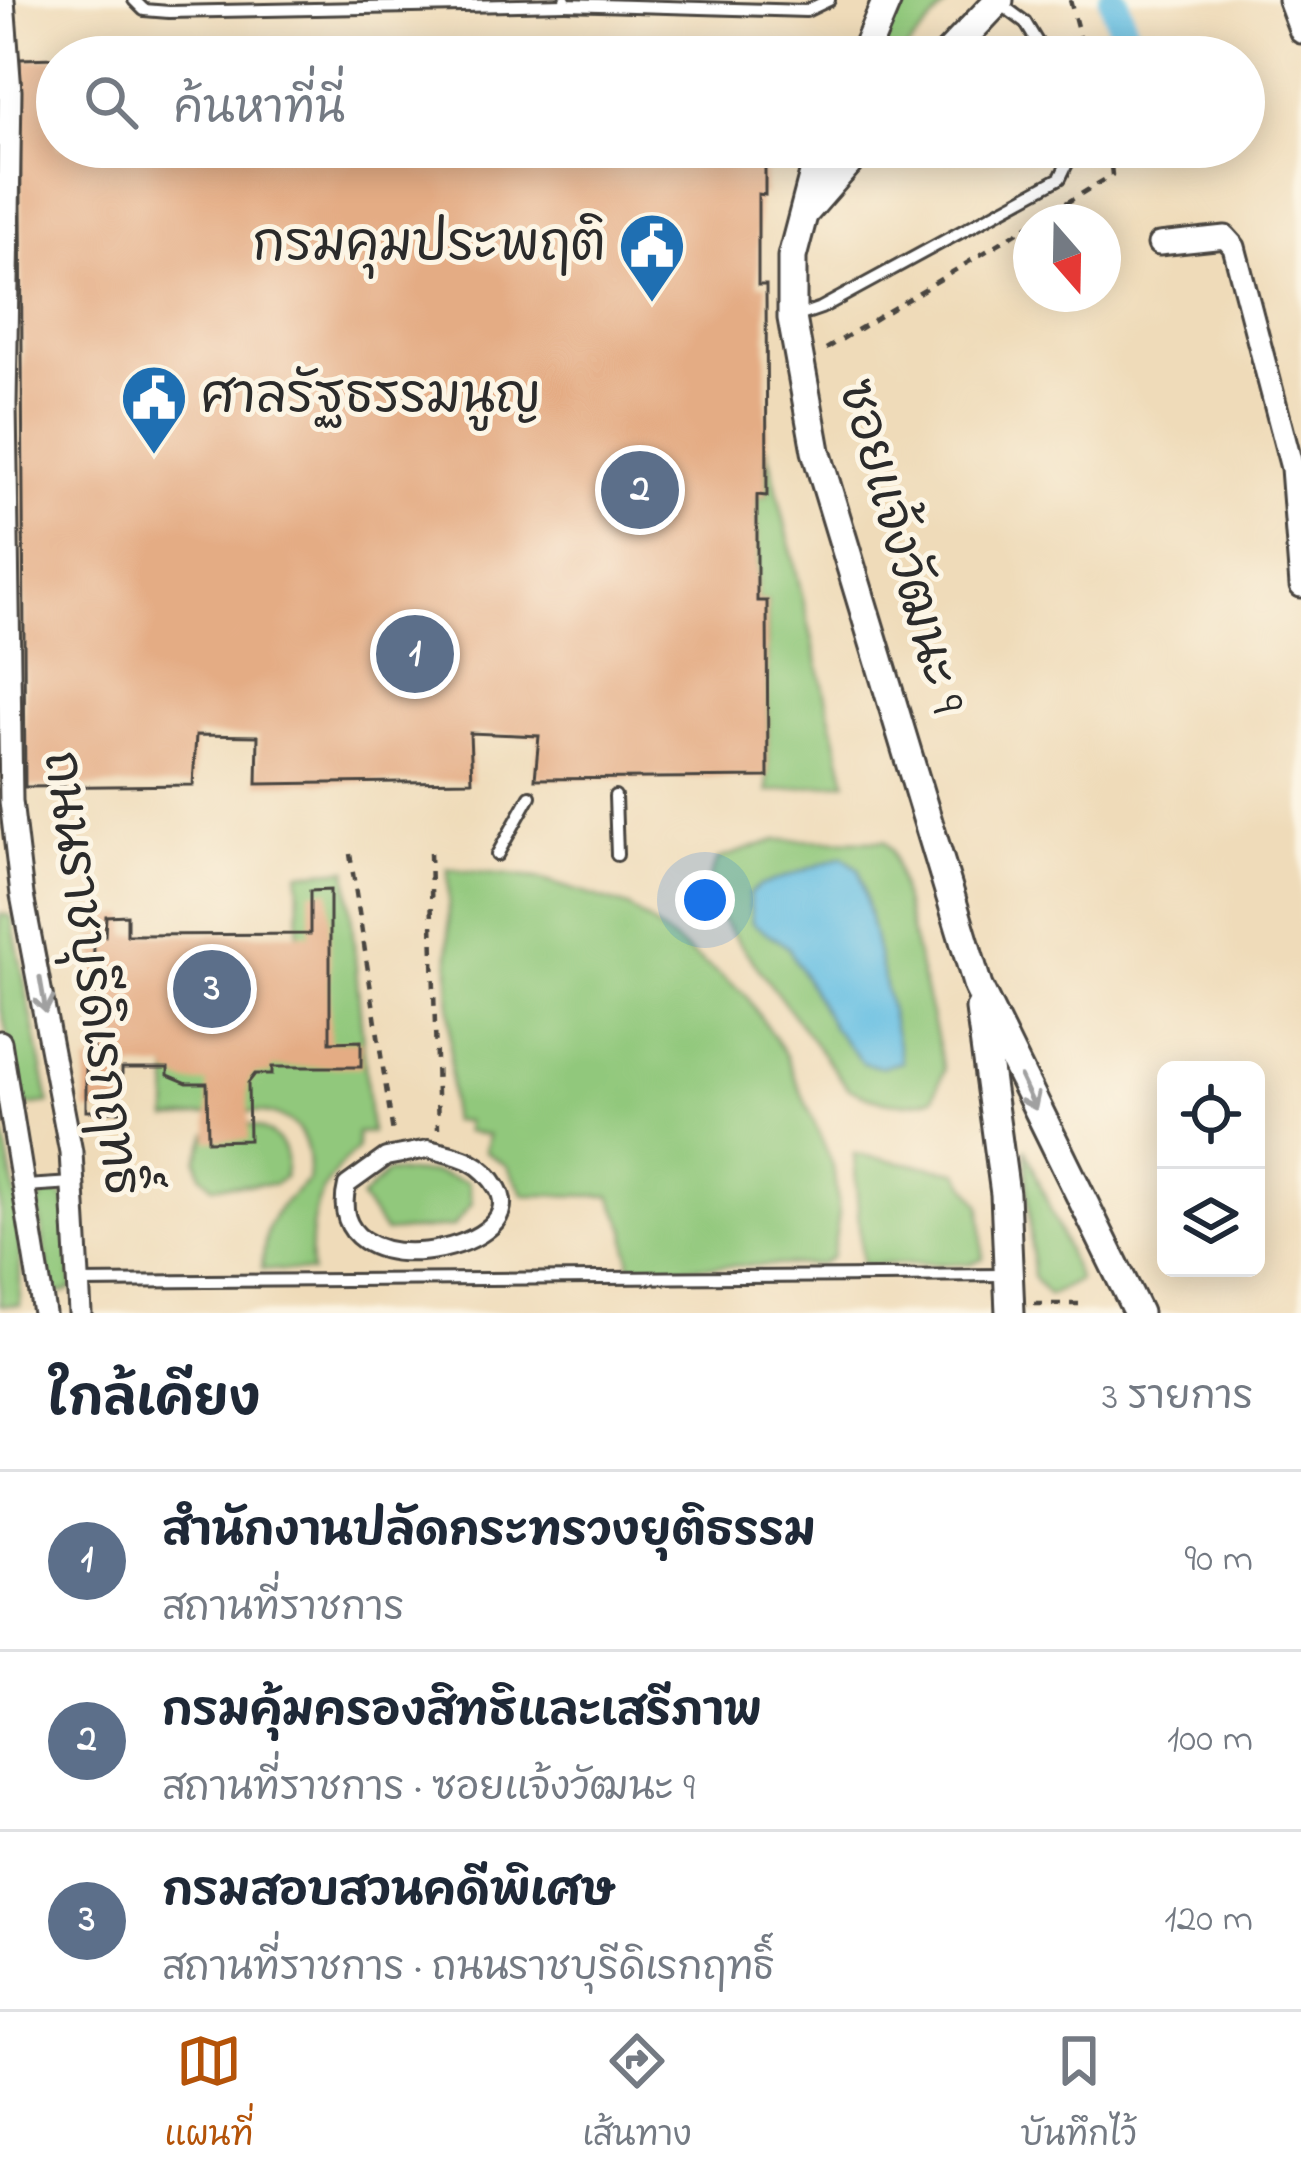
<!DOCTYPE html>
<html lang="th">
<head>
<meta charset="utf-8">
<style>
  :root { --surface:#fff; --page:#f6f6f7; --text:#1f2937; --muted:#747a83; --line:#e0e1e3; --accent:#b45309 }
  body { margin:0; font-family:"Indie Flower","Playpen Sans Thai",sans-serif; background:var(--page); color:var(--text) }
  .controls { position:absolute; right:36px; bottom:36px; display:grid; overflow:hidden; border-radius:18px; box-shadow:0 6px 30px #0003 }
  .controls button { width:108px; height:108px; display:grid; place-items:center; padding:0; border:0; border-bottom:3px solid var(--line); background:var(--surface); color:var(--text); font:60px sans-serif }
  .compass { position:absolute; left:1013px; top:204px; width:108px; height:108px; border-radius:50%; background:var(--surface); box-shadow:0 6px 30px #0003; rotate:160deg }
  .you { position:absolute; left:705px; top:900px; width:42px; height:42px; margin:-30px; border:9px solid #fff; border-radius:50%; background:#1a73e8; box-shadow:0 0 0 18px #1a73e833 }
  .badge { display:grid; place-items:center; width:78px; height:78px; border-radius:50%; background:var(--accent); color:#fff; font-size:39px; font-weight:700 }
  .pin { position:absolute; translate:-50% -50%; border:6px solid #fff; box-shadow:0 3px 12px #0006 }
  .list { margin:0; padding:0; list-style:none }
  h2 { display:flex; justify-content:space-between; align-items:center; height:156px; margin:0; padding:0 48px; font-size:51px }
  h2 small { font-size:39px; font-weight:400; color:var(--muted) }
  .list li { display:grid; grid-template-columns:78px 1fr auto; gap:36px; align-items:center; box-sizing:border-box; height:180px; padding:0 48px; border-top:3px solid var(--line) }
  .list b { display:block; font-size:45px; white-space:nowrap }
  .list p { margin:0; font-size:39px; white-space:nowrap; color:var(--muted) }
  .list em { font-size:39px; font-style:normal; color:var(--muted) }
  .icon { flex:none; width:66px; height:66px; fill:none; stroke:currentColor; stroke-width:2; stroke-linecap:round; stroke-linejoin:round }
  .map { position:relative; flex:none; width:1301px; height:1313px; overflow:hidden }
  .search { position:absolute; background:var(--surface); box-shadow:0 6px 30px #0003; left:36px; right:36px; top:36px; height:132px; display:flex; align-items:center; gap:30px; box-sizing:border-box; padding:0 42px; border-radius:66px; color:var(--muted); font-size:45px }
  .sheet { height:696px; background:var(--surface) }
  nav { display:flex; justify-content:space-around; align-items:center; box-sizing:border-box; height:168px; border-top:3px solid var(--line); background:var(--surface); font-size:33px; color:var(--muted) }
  nav a { display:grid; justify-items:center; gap:6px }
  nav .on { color:var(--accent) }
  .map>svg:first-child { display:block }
</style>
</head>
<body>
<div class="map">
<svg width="1301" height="1313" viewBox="0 0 1301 1313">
  <rect width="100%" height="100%" fill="#fcf5e5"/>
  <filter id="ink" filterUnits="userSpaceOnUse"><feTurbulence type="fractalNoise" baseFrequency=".00833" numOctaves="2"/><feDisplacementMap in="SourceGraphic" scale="24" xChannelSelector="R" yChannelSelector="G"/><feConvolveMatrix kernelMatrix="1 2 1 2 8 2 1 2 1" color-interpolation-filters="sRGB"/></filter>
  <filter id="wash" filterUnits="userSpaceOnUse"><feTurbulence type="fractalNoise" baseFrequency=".004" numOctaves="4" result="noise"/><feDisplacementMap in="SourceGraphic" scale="48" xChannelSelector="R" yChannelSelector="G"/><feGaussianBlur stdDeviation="2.7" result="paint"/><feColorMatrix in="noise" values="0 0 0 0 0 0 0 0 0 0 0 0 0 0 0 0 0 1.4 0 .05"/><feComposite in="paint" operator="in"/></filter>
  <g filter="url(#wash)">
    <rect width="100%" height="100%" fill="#efdbb9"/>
    <g fill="#91c87b" stroke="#5e7a53" stroke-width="3">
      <path d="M894,0H951L900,57H875Z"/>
      <path d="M767,447L846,782L768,792L767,601H757V495L767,496Z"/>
      <path d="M776,840L885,841L892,851L944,1070L933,1098C901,1108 878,1102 848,1088L717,913L709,879L718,859Z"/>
      <path d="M347,869L371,1132L357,1133V1149C316,1186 308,1218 311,1272L262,1269C266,1220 271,1213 308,1181C319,1085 226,1115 168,1119L169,1060L297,1052L299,873Z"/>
      <path d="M448,869L536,878L629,907L745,994L785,1054L833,1166L839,1214L832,1257L820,1264L630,1268L626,1229L610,1196L524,1195L507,1166L485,1151L488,1135L465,1132L466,1121H451Z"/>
      <path d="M0,914L11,916L49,1103L24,1106L0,1004Z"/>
      <path d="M0,1114L20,1217V1305H0Z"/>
      <path d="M249,1125C275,1131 293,1149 284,1177L274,1184L213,1186L201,1175L197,1160L208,1133Z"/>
      <path d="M1025,1147L1079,1280L1049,1296L1033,1277Z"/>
      <path d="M854,1154L958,1172L981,1206L983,1258L969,1264H862Z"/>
      <path d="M387,1172L434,1173L468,1182L472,1203L453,1227L385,1232L361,1199Z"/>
      <path d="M57,1192L66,1200L72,1288L61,1293L51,1290L38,1204L45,1194Z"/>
    </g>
    <path fill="#66bfe3" stroke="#487587" stroke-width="3" d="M842,857L859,869L902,1062L880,1067L863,1063L834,1029L788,947L752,923L749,894L759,886Z"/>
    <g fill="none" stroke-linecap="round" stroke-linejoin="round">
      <path stroke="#66bfe3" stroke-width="30" d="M1114,0L1131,56"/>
    </g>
    <g id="blocks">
      <g fill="#e4ac84">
        <path d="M765,46V57H354V53Z"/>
        <path d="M57,58V147H765V195L758,194V285H766L767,496L757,495V601H767L768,777L535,779L539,736L470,733L472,781L257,784L258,736L196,735L193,785L25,787L20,59Z"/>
        <path d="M330,890V1042L361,1041V1067H272V1074H255L248,1083L249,1140L208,1141L207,1083H187L168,1075V1068H122V1111H86V1063H93L94,936H105L106,916L127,915V935L310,934V891Z"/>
      </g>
    </g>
  </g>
  <g filter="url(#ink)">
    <use href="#blocks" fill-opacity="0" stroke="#484540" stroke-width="3"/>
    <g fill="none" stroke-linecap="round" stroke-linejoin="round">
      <g stroke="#484540" stroke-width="16">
        <g id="service">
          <path d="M134,0L144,10L169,12L565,4"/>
          <path d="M565,0V4L806,11L829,0"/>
          <path d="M998,2L1025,22L1046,57"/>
          <path d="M795,317L821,308L1060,178L1075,147"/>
          <path d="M615,796L617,855"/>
          <path d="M497,855L530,796"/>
          <path d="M26,1186L72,1183"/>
          <path d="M79,1282L1006,1275"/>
        </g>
      </g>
      <g stroke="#484540" stroke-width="22">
        <path id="pedestrian" d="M428,1149C460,1156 481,1160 498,1189C534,1252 320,1294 347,1185L386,1157Z"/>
      </g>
      <g stroke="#484540" stroke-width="27">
        <g id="minor">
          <path d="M3,0L10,91L5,404L11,801L22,895L71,1152L80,1313"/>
          <path d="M1289,0L1301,32"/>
          <path d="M1159,244L1225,237L1234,247L1292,468L1301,586"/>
          <path d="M0,1042L44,1313"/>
        </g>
      </g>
      <g stroke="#484540" stroke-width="33">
        <g id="tertiary">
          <path d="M863,57L887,0"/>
          <path d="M945,57L999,0"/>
          <path d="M821,147L792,257V318L816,451L978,987L1138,1313"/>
          <path d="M807,210L862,147"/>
          <path d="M980,1009L1005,1194L1010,1313"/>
        </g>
      </g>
      <g stroke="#484540" stroke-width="4.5" stroke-dasharray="9 9" stroke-linecap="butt">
        <path d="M1070,0L1085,57"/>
        <path d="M1035,222L1112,175L1109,147"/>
        <path d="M826,349L1031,224"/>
        <path d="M430,853L438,1129"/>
        <path d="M350,854L393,1133"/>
        <path d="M1034,1304H1084"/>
      </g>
      <use href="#service" stroke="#fff" stroke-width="10"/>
      <use href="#pedestrian" stroke="#fff" stroke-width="16"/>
      <use href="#minor" stroke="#fff" stroke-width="21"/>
      <use href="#tertiary" stroke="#fff" stroke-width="27"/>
    </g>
    <defs><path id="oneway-shaft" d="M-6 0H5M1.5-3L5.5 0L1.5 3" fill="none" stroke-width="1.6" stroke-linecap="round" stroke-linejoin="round" transform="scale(3)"/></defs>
    <g stroke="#a0a0a0">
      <use href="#oneway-shaft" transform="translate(43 995) rotate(80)"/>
      <use href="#oneway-shaft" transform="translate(1028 1093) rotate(65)"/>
    </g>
  </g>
  <defs>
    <g id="civic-pin" transform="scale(3.45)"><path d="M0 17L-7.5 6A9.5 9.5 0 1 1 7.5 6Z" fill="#1f6fb2" stroke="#fcf5e5"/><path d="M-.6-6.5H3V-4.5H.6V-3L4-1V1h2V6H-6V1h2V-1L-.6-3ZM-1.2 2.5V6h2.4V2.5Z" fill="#fff"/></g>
  </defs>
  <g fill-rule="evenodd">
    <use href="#civic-pin" x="652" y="246"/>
    <use href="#civic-pin" x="154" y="398"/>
  </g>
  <g text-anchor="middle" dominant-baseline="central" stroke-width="10" stroke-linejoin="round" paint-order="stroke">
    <g font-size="51" fill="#2b2b2b" stroke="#fcf5e5" text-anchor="end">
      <text x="606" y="246">กรมคุมประพฤติ</text>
      <text x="201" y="398" text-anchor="start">ศาลรัฐธรรมนูญ</text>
    </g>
    <g font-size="51" fill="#2b2b2b" stroke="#fcf5e5">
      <text transform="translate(899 547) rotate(74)">ซอยแจ้งวัฒนะ 9</text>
      <text transform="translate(89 974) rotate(82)">ถนนราชบุรีดิเรกฤทธิ์</text>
    </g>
  </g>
</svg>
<div class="controls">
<button><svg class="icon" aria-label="locate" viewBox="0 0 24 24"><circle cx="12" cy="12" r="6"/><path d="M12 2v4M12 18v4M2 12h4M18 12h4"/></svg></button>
<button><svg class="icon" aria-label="layers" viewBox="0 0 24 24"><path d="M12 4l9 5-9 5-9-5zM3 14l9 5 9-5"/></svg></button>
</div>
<svg class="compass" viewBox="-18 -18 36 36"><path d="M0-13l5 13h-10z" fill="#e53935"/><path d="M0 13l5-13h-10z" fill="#747a83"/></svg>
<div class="you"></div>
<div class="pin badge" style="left:415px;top:654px;background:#5c6f8a">1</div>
<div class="pin badge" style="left:640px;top:490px;background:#5c6f8a">2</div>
<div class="pin badge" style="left:212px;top:989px;background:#5c6f8a">3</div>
<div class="search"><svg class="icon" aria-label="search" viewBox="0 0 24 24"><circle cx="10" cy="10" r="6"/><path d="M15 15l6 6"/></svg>ค้นหาที่นี่</div>
</div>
<section class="sheet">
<h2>ใกล้เคียง<small>3 รายการ</small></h2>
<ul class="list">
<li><span class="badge" style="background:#5c6f8a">1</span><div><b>สำนักงานปลัดกระทรวงยุติธรรม</b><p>สถานที่ราชการ</p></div><em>90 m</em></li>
<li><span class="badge" style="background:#5c6f8a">2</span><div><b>กรมคุ้มครองสิทธิและเสรีภาพ</b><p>สถานที่ราชการ · ซอยแจ้งวัฒนะ 9</p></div><em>100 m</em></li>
<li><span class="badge" style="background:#5c6f8a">3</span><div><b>กรมสอบสวนคดีพิเศษ</b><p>สถานที่ราชการ · ถนนราชบุรีดิเรกฤทธิ์</p></div><em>120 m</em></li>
</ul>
</section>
<nav>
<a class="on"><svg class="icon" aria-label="map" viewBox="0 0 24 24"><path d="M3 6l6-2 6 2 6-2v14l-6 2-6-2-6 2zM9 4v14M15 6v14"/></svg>แผนที่</a>
<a><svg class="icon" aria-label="directions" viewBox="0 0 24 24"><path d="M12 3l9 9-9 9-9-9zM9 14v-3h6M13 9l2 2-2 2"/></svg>เส้นทาง</a>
<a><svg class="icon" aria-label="saved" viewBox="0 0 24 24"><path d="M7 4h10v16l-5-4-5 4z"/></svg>บันทึกไว้</a>
</nav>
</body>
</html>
